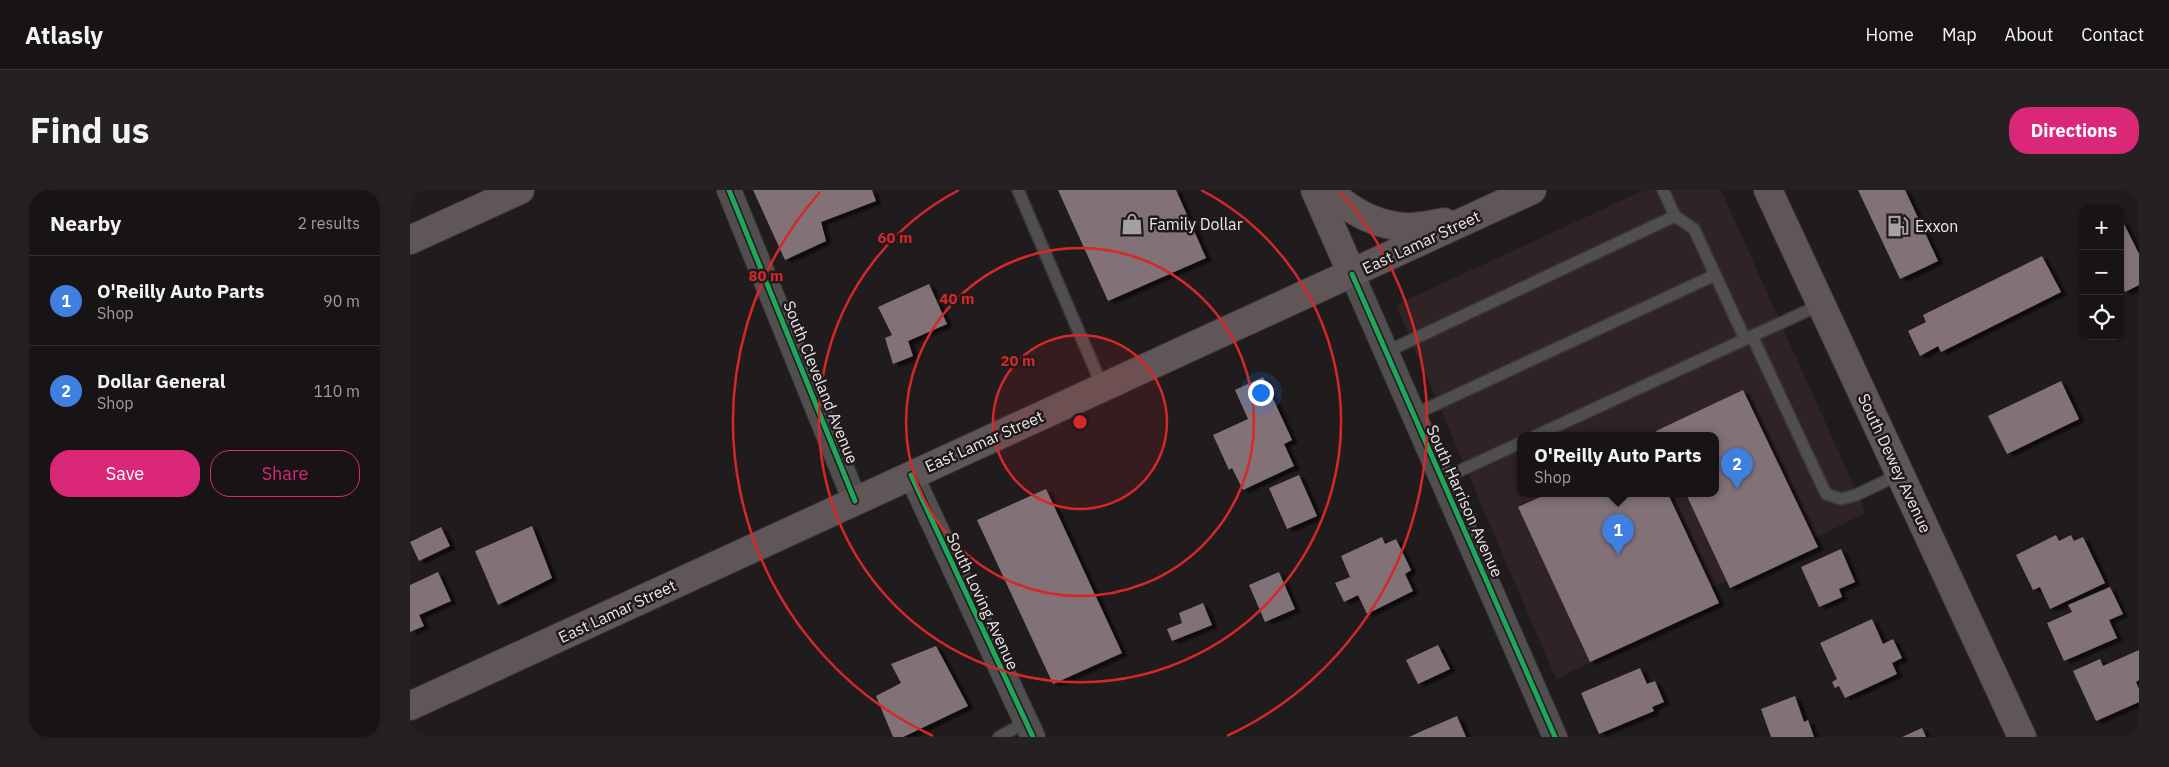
<!DOCTYPE html>
<html lang="en">
<head>
<meta charset="utf-8">
<style>
  :root { --surface:#181416; --page:#252123; --text:#f1f3f6; --muted:#9f9ea1; --line:#363335; --accent:#db2777 }
  body { margin:0; font-family:"IBM Plex Sans",sans-serif; background:var(--page); color:var(--text) }
  .controls { position:absolute; right:15px; top:15px; display:grid; overflow:hidden; border-radius:10px; box-shadow:0 1px 4px #0004 }
  .controls button { width:45px; height:45px; display:grid; place-items:center; padding:0; border:0; border-bottom:1px solid var(--line); background:var(--surface); color:var(--text); font:25px sans-serif }
  .you { position:absolute; left:850px; top:202px; width:18px; height:18px; margin:-12px; border:4px solid #fff; border-radius:50%; background:#1a73e8; box-shadow:0 0 0 8px #1a73e833 }
  .badge { display:grid; place-items:center; width:32px; height:32px; border-radius:50%; background:var(--accent); color:#fff; font-size:16px; font-weight:700 }
  .pin { position:absolute; translate:-50% -41px; filter:drop-shadow(0 1px 2px #0008) }
  .pin::after { content:''; position:absolute; top:26px; width:18px; height:15px; background:inherit; clip-path:polygon(0 0,100% 0,50% 100%) }
  .popup { position:absolute; left:1107px; top:242px; width:202px; height:65px; box-sizing:border-box; display:grid; place-content:center; border-radius:10px; background:var(--surface); filter:drop-shadow(0 1px 4px #0005); font-size:16px; white-space:nowrap; color:var(--muted) }
  .popup b { font-size:19px; color:var(--text) }
  .popup::after { content:''; position:absolute; left:50%; top:100%; margin-left:-10px; border:10px solid transparent; border-top-color:var(--surface) }
  .list { margin:0; padding:0; list-style:none }
  h2 { display:flex; justify-content:space-between; align-items:center; height:65px; margin:0; padding:0 20px; font-size:21px }
  h2 small { font-size:16px; font-weight:400; color:var(--muted) }
  .list li { display:grid; grid-template-columns:32px 1fr auto; gap:15px; align-items:center; box-sizing:border-box; height:90px; padding:0 20px; border-top:1px solid var(--line) }
  .list b { display:block; font-size:19px; white-space:nowrap }
  .list p { margin:0; font-size:16px; white-space:nowrap; color:var(--muted) }
  .list em { font-size:16px; font-style:normal; color:var(--muted) }
  .actions { display:flex; gap:10px; padding:15px 20px }
  .actions a { flex:1; padding:11px 0; border:1px solid var(--accent); border-radius:20px; text-align:center; font-size:18px; color:var(--accent) }
  .actions .main { background:var(--accent); color:#fff }
  .icon { flex:none; width:28px; height:28px; fill:none; stroke:currentColor; stroke-width:2; stroke-linecap:round; stroke-linejoin:round }
  .map { position:relative; flex:none; width:1729px; height:547px; overflow:hidden; border-radius:20px }
  header { display:flex; align-items:center; gap:30px; box-sizing:border-box; height:70px; padding:0 25px; background:var(--surface); border-bottom:1px solid var(--line) }
  header strong { font-size:24px }
  nav { display:flex; gap:28px; margin-inline-start:auto; font-size:18px }
  .intro { display:flex; align-items:center; justify-content:space-between; box-sizing:border-box; height:120px; padding:0 30px }
  h1 { margin:0; font-size:35px }
  .button { padding:12px 22px; border-radius:20px; background:var(--accent); color:#fff; font-size:18px; font-weight:700 }
  main { display:flex; gap:30px; padding:0 30px }
  aside { flex:1; background:var(--surface); border-radius:20px; box-shadow:0 1px 4px #0004 }
  .map>svg:first-child { display:block }
</style>
</head>
<body>
<header>
<strong>Atlasly</strong>
<nav><a>Home</a><a>Map</a><a>About</a><a>Contact</a></nav>
</header>
<div class="intro"><h1>Find us</h1><a class="button">Directions</a></div>
<main>
<aside>
<h2>Nearby<small>2 results</small></h2>
<ul class="list">
<li><span class="badge" style="background:#3f7fe0">1</span><div><b>O'Reilly Auto Parts</b><p>Shop</p></div><em>90 m</em></li>
<li><span class="badge" style="background:#3f7fe0">2</span><div><b>Dollar General</b><p>Shop</p></div><em>110 m</em></li>
</ul>
<div class="actions"><a class="main">Save</a><a>Share</a></div>
</aside>
<div class="map">
<svg width="1729" height="547" viewBox="0 0 1729 547">
  <defs>
    <filter id="shadow"><feDropShadow dx="5.5" dy="3" stdDeviation="1" flood-color="#0009"/></filter>
  </defs>
  <rect width="100%" height="100%" fill="#201b1d"/>
  <path fill="#2f2325" fill-rule="evenodd" d="M1234,0H1311L1456,323L1301,398L1307,413L1146,489L986,115ZM1110,246H1306V304H1110Z"/>
  <g fill="#827277" filter="url(#shadow)">
    <path d="M343,0H462L466,11L411,32L416,51L375,70Z"/>
    <path d="M648,0H766L796,68L698,111Z"/>
    <path d="M1448,0H1495L1528,71L1490,89Z"/>
    <path d="M1712,30L1729,64V95L1715,102L1710,92V31Z"/>
    <path d="M1632,66L1651,102L1531,162L1528,156L1510,166L1498,141L1516,132L1513,125Z"/>
    <path d="M519,94L537,134L498,151L503,166L483,174L475,148L482,145L468,117Z"/>
    <path d="M853,187L882,250L874,254L884,276L833,300L822,278L819,280L803,245L838,229L825,200Z"/>
    <path d="M1651,191L1669,229L1597,264L1578,226Z"/>
    <path d="M1333,200L1408,357L1320,398L1276,304H1306V246H1249L1246,241Z"/>
    <path d="M889,285L907,326L877,339L859,298Z"/>
    <path d="M636,299L712,463L643,494L567,330Z"/>
    <path d="M1137,304H1258L1309,413L1180,472L1108,317Z"/>
    <path d="M122,336L142,388L88,415L65,361Z"/>
    <path d="M31,337L40,356L9,371L0,352Z"/>
    <path d="M1646,345L1649,351L1661,345L1664,351L1673,347L1695,393L1640,419L1630,397L1623,400L1606,365Z"/>
    <path d="M972,347L975,354L986,349L1001,380L995,384L1003,401L957,424L948,405L934,412L925,393L940,387L931,366Z"/>
    <path d="M1431,359L1445,392L1429,399L1432,407L1409,417L1391,377Z"/>
    <path d="M28,382L41,411L9,425L14,436L0,442V395Z"/>
    <path d="M869,382L885,419L855,432L839,395Z"/>
    <path d="M1700,397L1713,424L1699,430L1707,448L1654,471L1637,433L1662,422L1658,415Z"/>
    <path d="M793,413L802,435L762,451L757,439L772,433L769,423Z"/>
    <path d="M1462,429L1473,454L1483,449L1492,468L1482,473L1487,484L1435,508L1429,496L1425,498L1422,492L1427,489L1410,453Z"/>
    <path d="M1028,455L1040,479L1008,494L996,470Z"/>
    <path d="M526,456L558,516L493,547H483L466,506L491,493L481,474Z"/>
    <path d="M1729,460V490L1726,492L1729,499V512L1686,531L1663,481L1690,469L1693,476Z"/>
    <path d="M1230,478L1237,494L1245,491L1254,512L1242,517L1244,521L1189,544L1171,503Z"/>
    <path d="M1385,506L1394,532L1398,530L1404,547H1361L1351,519Z"/>
    <path d="M1047,526L1056,547H999L1012,541Z"/>
    <path d="M1512,538L1516,547H1492Z"/>
  </g>
  <g fill="none" stroke-linecap="round" stroke-linejoin="round">
    <g stroke="#3a3738" stroke-width="14">
      <g id="service">
        <path d="M608,0L693,198"/>
        <path d="M1253,0L1265,26L1284,39L1335,149"/>
        <path d="M1342,146L1416,304L1431,309L1446,305L1490,284"/>
        <path d="M976,162L1265,26"/>
        <path d="M1003,225L1305,85"/>
        <path d="M1125,246L1412,114"/>
        <path d="M1032,289L1110,253"/>
        <path d="M589,547L616,532"/>
      </g>
    </g>
    <g stroke="#3a3738" stroke-width="26">
      <g id="minor">
        <path d="M319,0L445,311"/>
        <path d="M942,84L1145,547"/>
        <path d="M501,285L623,547"/>
      </g>
    </g>
    <g stroke="#3a3738" stroke-width="30">
      <g id="primary">
        <path d="M905,0L942,84"/>
        <path d="M918,0C940,21 964,35 995,37C1007,38 1022,34 1034,32"/>
        <path d="M1358,0L1612,547"/>
        <path d="M0,50L110,0"/>
        <path d="M0,516L1122,0"/>
      </g>
    </g>
    <use href="#service" stroke="#514e4f" stroke-width="11"/>
    <use href="#minor" stroke="#514e4f" stroke-width="24"/>
    <use href="#primary" stroke="#605658" stroke-width="28"/>
    <g stroke="#211a1c" stroke-width="8">
      <g id="cycleway">
        <path d="M319,0L445,311"/>
        <path d="M942,84L1145,547"/>
        <path d="M501,285L623,547"/>
      </g>
    </g>
    <use href="#cycleway" stroke="#20a55d" stroke-width="5"/>
  </g>
  <circle cx="670" cy="232" r="87" fill="#d62828" fill-opacity=".12"/>
  <g fill="none" stroke="#d62828" stroke-width="2.5">
    <circle cx="670" cy="232" r="87"/>
    <circle cx="670" cy="232" r="174"/>
    <path d="M791 0A261 261 0 1 1 549 0"/>
    <path d="M523 546A347 347 0 0 1 410 2M930 2A347 347 0 0 1 817 546"/>
  </g>
  <defs>
    <g id="shop-bare" transform="scale(1.725)"><path d="M-5-2.5h2.3a2.7 3.5 0 0 1 5.4 0H5L5.5 6h-11ZM-1.5-2.5h3a1.5 2.3 0 0 0-3 0Z" fill="#a5a0a1" stroke="#211a1c" stroke-width="2.5" paint-order="stroke"/></g>
    <g id="fuel-bare" transform="scale(1.725)"><path d="M-5.5-6h7V0h2V4h1.3V-2.5L3-4.5l.8-.8L6-3V5H2.5V1h-1V6h-7ZM-4.2-4.7v3.2H.2V-4.7Z" fill="#a5a0a1" stroke="#211a1c" stroke-width="2.5" paint-order="stroke"/></g>
  </defs>
  <g fill-rule="evenodd">
    <use href="#shop-bare" x="722" y="34"/>
    <use href="#fuel-bare" x="1488" y="36"/>
  </g>
  <g text-anchor="middle" dominant-baseline="central" stroke-width="5" stroke-linejoin="round" paint-order="stroke">
    <g font-size="16" fill="#ede8e8" stroke="#211a1c" text-anchor="start">
      <text x="739" y="34">Family Dollar</text>
      <text x="1505" y="36">Exxon</text>
    </g>
    <g font-size="16" fill="#ede8e8" stroke="#211a1c">
      <text transform="translate(1011 52) rotate(-25)">East Lamar Street</text>
      <text transform="translate(411 192) rotate(68)">South Cleveland Avenue</text>
      <text transform="translate(574 251) rotate(-24)">East Lamar Street</text>
      <text transform="translate(1485 273) rotate(65)">South Dewey Avenue</text>
      <text transform="translate(1055 311) rotate(66)">South Harrison Avenue</text>
      <text transform="translate(573 411) rotate(65)">South Loving Avenue</text>
      <text transform="translate(207 421) rotate(-25)">East Lamar Street</text>
    </g>
  </g>
  <circle cx="670" cy="232" r="8" fill="#d62828" stroke="#211a1c" stroke-width="2.5"/>
  <g font-size="15" text-anchor="middle" font-weight="bold" fill="#d62828" stroke="#211a1c" stroke-width="5" stroke-linejoin="round" paint-order="stroke">
    <text x="485" y="53">60 m</text>
    <text x="356" y="91">80 m</text>
    <text x="547" y="114">40 m</text>
    <text x="608" y="176">20 m</text>
  </g>
</svg>
<div class="controls">
<button>+</button>
<button>−</button>
<button><svg class="icon" aria-label="locate" viewBox="0 0 24 24"><circle cx="12" cy="12" r="6"/><path d="M12 2v4M12 18v4M2 12h4M18 12h4"/></svg></button>
</div>
<div class="you"></div>
<div class="pin badge" style="left:1208px;top:365px;background:#3f7fe0">1</div>
<div class="popup"><b>O'Reilly Auto Parts</b>Shop</div>
<div class="pin badge" style="left:1327px;top:299px;background:#3f7fe0">2</div>
</div>
</main>
</body>
</html>
